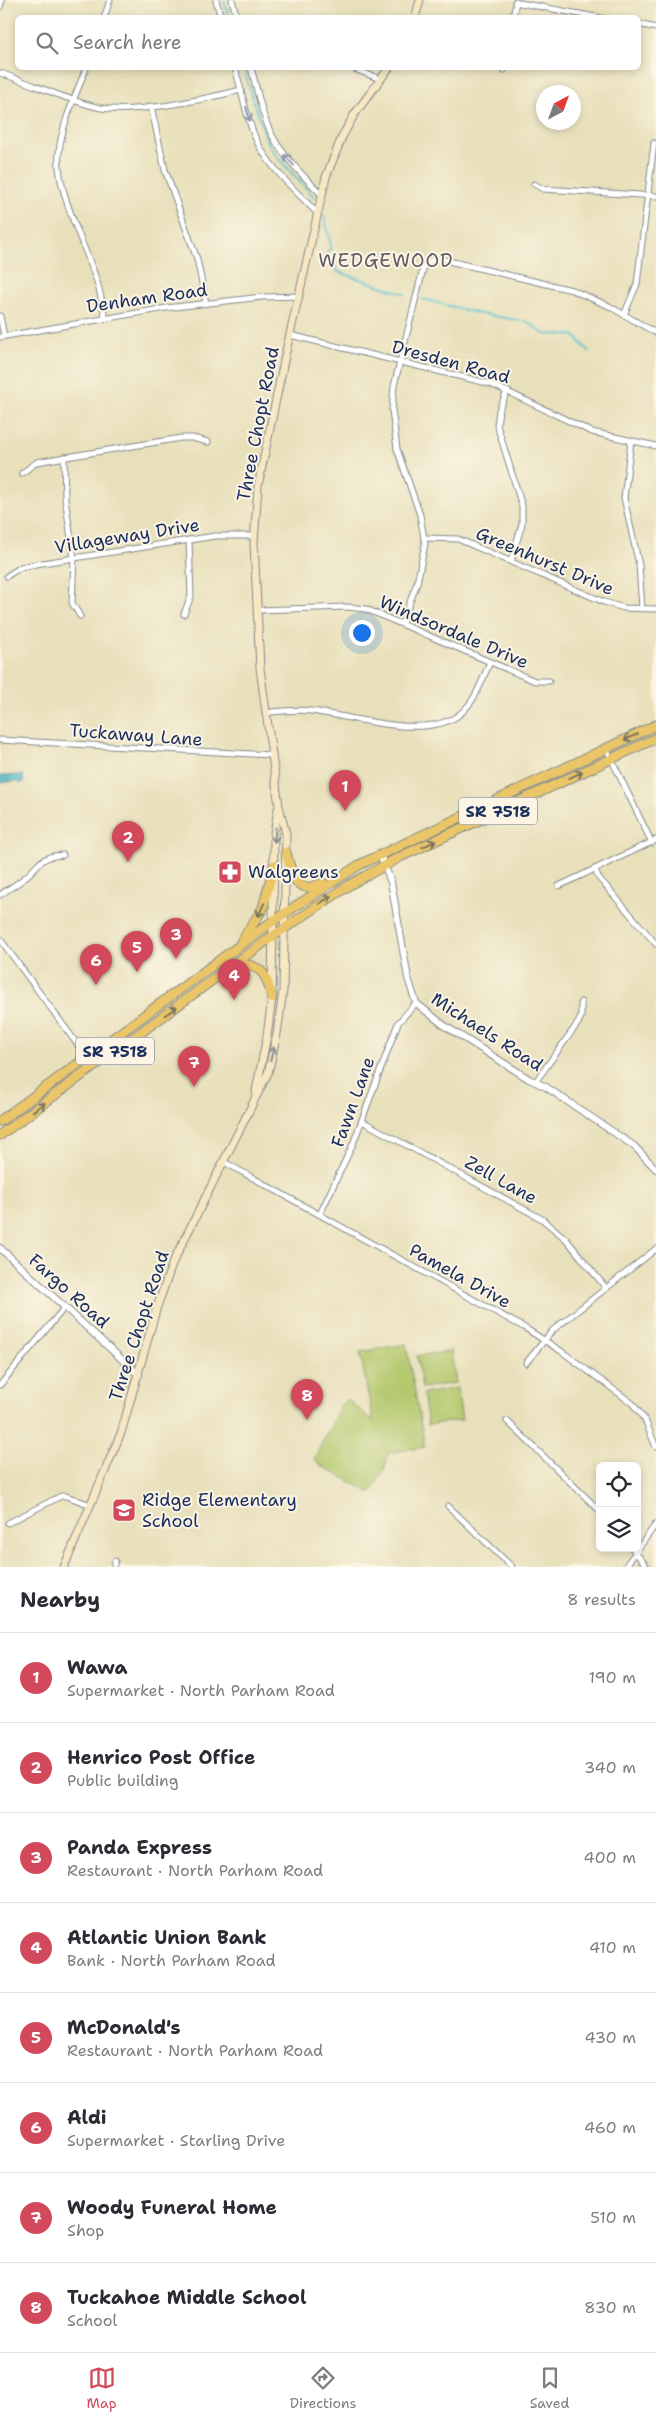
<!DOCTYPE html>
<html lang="en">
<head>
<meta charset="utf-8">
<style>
  :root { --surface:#fff; --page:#f2f2f3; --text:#2b2b33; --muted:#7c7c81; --line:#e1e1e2; --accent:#d1495b }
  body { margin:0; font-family:"Shantell Sans",sans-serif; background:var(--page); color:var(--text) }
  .controls { position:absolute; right:15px; bottom:15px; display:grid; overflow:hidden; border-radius:8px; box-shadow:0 2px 8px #0003 }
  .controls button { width:45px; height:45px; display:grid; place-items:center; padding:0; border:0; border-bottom:1px solid var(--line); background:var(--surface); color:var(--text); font:25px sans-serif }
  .compass { position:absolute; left:536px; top:85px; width:45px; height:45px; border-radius:50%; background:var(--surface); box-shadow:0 2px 8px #0003; rotate:41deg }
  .you { position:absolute; left:361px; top:632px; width:18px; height:18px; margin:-12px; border:4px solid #fff; border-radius:50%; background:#1a73e8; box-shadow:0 0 0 8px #1a73e833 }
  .badge { display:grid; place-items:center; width:32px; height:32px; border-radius:50%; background:var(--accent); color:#fff; font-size:16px; font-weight:700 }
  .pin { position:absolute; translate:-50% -41px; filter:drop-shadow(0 1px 2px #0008) }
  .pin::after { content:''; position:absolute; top:26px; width:18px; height:15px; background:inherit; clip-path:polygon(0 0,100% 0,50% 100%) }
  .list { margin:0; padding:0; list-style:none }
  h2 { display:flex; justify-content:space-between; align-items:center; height:65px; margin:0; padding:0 20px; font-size:21px }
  h2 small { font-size:16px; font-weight:400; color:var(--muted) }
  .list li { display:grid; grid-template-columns:32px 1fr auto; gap:15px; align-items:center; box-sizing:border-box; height:90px; padding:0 20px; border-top:1px solid var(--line) }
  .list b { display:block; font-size:19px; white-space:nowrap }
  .list p { margin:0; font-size:16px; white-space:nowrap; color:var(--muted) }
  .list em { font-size:16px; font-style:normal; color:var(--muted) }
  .icon { flex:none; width:28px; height:28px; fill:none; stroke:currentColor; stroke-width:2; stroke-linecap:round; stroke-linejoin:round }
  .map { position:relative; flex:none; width:656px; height:1567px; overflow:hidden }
  .search { position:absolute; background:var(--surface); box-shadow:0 2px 8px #0003; left:15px; right:15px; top:15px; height:55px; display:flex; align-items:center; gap:12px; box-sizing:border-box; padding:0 18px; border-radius:8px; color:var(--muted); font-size:19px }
  .sheet { height:785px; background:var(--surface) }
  nav { display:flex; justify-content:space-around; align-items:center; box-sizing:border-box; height:70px; border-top:1px solid var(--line); background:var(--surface); font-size:14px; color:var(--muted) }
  nav a { display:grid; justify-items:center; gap:2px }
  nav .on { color:var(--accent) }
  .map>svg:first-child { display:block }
</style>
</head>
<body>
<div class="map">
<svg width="656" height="1567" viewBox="0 0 656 1567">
  <defs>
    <pattern id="water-waves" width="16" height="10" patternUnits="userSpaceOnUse" patternTransform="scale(1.25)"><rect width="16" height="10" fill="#55c1ce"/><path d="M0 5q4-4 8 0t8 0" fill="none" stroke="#469daa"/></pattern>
  </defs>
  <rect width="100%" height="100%" fill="#fcf5e5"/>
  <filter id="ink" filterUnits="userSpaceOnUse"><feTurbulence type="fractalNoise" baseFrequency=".02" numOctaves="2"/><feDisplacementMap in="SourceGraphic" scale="10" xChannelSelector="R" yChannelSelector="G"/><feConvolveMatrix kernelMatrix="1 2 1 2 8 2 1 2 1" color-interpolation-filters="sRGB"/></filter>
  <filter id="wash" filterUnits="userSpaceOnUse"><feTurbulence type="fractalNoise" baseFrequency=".0096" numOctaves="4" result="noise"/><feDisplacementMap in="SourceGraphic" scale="20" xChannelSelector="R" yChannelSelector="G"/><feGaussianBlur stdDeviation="1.12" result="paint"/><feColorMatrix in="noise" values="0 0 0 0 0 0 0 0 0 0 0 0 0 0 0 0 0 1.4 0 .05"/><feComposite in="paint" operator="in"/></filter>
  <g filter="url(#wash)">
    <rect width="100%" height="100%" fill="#e8e0ba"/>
    <g fill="#b3c86c" stroke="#677c65">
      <path d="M406,1344L425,1447L388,1453L385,1467L371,1493L320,1465L314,1459L341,1405L347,1399L373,1421L360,1352Z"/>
      <path d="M451,1351L456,1383L422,1388L417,1356Z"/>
      <path d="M457,1388L462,1420L428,1425L423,1394Z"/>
    </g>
    <path fill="url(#water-waves)" stroke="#387896" d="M23,775L24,781L21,784L15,781L0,783V776Z"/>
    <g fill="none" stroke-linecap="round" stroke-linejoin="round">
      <g stroke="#55c1ce" stroke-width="2">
        <path d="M224,0L229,18"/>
        <path d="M243,68L266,139L278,158L314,197"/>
        <path d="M324,215L331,246L327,254L338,272L405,294"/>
        <path d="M423,299L476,313L528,322L544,334L574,335L589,352"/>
      </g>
    </g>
  </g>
  <g filter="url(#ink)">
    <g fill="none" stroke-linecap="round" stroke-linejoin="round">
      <g stroke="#82888c" stroke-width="7">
        <g id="minor">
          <path d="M216,0L221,18"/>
          <path d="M232,0L237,18"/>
          <path d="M515,2L601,18"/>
          <path d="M0,7L2,0"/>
          <path d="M104,18L110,0"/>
          <path d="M513,18L516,1"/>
          <path d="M638,24L656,28"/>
          <path d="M86,68C76,95 62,123 59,152C55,188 83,241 95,276C100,289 102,303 105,317"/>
          <path d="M235,68C243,94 247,125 261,149C276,174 299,194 318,214"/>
          <path d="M251,68C258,92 262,120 276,142C288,162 306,178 322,195"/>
          <path d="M352,68L380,79"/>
          <path d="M504,68V70"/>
          <path d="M0,73C31,83 70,102 101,108C136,114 206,99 241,90"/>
          <path d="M151,106L165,170L197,259L206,303"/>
          <path d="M534,184L543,189L656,196"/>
          <path d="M624,315L637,284L654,143"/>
          <path d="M0,316L4,336"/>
          <path d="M290,335L491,384L592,432L656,446"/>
          <path d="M0,337L166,308L262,297L299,296"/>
          <path d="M507,391L499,410L497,425L522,506V524L511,561"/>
          <path d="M631,441L624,498L639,565L642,609"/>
          <path d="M64,457L65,498L74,558L72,603L80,616"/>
          <path d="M22,473L37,462L48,460L181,438H192L208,442"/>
          <path d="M424,538L458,539L604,602L624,608L656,609"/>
          <path d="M7,576L21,567L36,564L215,536H254"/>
          <path d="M258,610L347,607L366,609L535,681H549"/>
          <path d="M184,614L191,596L189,540"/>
          <path d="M402,623L417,583L425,544L420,515L397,449L392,410L394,386L424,265L432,260L440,259L572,290L609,306L656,333"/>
          <path d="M265,713C280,711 295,709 311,711C351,716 426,741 460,714C476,701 482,680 490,662"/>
          <path d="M0,740L271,755"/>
          <path d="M606,748L652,843"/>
          <path d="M595,869L598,877L656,944"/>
          <path d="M559,886L656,840"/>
          <path d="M0,895C8,889 16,885 23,879C40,866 38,856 63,855"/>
          <path d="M0,939L94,1067"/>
          <path d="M536,1081L578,1023L581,1017V1002"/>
          <path d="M362,1121L542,1219L566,1239L606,1288"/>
          <path d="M224,1162L525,1328L561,1351L632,1403L645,1420L656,1447"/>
          <path d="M320,1214L353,1144L398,1023L416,1003"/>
          <path d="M526,1363L553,1330L656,1249"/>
          <path d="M0,1385L65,1307"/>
          <path d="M507,1421L600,1511"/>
          <path d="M448,1506L512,1567"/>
          <path d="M8,1523L61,1496H66L91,1505"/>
          <path d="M632,1548L647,1567"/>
          <path d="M114,1565L115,1561"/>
          <path d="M625,1567L656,1524"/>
        </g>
      </g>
      <g stroke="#82888c" stroke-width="8">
        <g id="tertiary">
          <path d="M380,855L391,882L408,978L416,1003L445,1026L529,1079L546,1087L634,1146L656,1169"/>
          <path d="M0,1248L139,1375"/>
        </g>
      </g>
      <g stroke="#82888c" stroke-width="9">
        <g id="secondary">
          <path d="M415,18L420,0"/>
          <path d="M256,1091L267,1036L272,998L274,834L278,809"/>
          <path d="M64,1567L121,1433L157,1307L173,1262L268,1073L277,1034L283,991L286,834L279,806L260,668L254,543L258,486L285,356L326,177L342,137L354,115L389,68"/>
        </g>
      </g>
      <g stroke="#82888c" stroke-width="11">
        <g id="trunk">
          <path d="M286,852C290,865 292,890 312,887C316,886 319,884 323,883"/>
          <path d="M241,942L263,908L274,865"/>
          <path d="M234,971L244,965C265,965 268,982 272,998"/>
          <path d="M0,1121L273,921L359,865L656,725"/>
          <path d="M0,1135L273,936L351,884L400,857L656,738"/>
        </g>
      </g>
      <use href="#minor" stroke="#fff" stroke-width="5"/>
      <use href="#tertiary" stroke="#fff" stroke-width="6"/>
      <use href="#secondary" stroke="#f7e8c3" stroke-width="7"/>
      <use href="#trunk" stroke="#eac669" stroke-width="9"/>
    </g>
    <defs><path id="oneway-shaft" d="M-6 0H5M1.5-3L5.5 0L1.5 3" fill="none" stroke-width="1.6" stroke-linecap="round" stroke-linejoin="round" transform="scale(1.25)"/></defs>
    <g stroke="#8d97ae">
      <use href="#oneway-shaft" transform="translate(248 114) rotate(74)"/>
      <use href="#oneway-shaft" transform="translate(289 160) rotate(-132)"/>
    </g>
    <g stroke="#787363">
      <use href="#oneway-shaft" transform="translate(631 737) rotate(155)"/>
      <use href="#oneway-shaft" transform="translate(576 775) rotate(-25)"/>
      <use href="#oneway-shaft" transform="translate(429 844) rotate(-25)"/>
      <use href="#oneway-shaft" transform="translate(325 900) rotate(-33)"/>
      <use href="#oneway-shaft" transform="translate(261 910) rotate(115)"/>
      <use href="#oneway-shaft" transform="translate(171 1011) rotate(-36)"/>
      <use href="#oneway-shaft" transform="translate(39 1107) rotate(-36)"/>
    </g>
    <g stroke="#898c90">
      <use href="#oneway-shaft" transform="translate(275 835) rotate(94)"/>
      <use href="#oneway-shaft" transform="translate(272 1054) rotate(-76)"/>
    </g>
  </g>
  <defs>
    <g id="pharmacy-square" transform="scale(1.25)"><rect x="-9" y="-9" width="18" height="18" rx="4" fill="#d1495b" stroke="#fcf5e5"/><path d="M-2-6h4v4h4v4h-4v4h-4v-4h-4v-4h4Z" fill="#fff"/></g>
    <g id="school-square" transform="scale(1.25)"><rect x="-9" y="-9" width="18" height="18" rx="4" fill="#d1495b" stroke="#fcf5e5"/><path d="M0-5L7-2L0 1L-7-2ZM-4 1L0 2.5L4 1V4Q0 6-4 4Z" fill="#fff"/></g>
  </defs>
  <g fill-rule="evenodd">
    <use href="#pharmacy-square" x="230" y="872"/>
    <use href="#school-square" x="124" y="1510"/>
  </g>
  <g text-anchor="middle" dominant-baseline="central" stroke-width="4" stroke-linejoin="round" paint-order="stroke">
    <g fill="#fcf5e5" stroke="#5e6a86" stroke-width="1">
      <rect x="459" y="797.5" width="78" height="27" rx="4"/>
      <rect x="76" y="1037.5" width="78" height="27" rx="4"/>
    </g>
    <g font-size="16" font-weight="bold" fill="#1b2f5e">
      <text x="498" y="811">SR 7518</text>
      <text x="115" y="1051">SR 7518</text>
    </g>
    <g font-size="18" fill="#1b2f5e" stroke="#fcf5e5">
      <text transform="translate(147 298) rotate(-8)">Denham Road</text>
      <text transform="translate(451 362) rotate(15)">Dresden Road</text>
      <text transform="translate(258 424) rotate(-79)">Three Chopt Road</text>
      <text transform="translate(127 536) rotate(-9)">Villageway Drive</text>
      <text transform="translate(545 561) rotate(23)">Greenhurst Drive</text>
      <text transform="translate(454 632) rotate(23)">Windsordale Drive</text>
      <text transform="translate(136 735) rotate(4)">Tuckaway Lane</text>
      <text transform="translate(487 1032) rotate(33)">Michaels Road</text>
      <text transform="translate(353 1102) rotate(-70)">Fawn Lane</text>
      <text transform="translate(501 1180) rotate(29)">Zell Lane</text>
      <text transform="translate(460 1276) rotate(29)">Pamela Drive</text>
      <text transform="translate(69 1291) rotate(42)">Fargo Road</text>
      <text transform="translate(139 1326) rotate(-72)">Three Chopt Road</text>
    </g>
    <g font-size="18" fill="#1b2f5e" stroke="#fcf5e5" text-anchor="start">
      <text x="248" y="872">Walgreens</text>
      <text x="142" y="1500">Ridge Elementary<tspan x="142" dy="21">School</tspan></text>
    </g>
    <g font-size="19" letter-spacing="1" fill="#615b65" stroke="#fcf5e5">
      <text x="386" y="260">WEDGEWOOD</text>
    </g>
  </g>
</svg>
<div class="controls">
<button><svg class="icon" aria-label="locate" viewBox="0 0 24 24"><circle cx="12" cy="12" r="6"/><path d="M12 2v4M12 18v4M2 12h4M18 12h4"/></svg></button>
<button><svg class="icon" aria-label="layers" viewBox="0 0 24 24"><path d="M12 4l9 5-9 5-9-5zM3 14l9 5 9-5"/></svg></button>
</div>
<svg class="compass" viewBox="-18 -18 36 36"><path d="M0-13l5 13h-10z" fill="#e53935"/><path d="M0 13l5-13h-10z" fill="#7c7c81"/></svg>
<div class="you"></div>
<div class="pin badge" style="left:345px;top:811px">1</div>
<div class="pin badge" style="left:128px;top:862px">2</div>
<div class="pin badge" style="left:176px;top:959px">3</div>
<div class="pin badge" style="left:234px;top:1000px">4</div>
<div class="pin badge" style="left:137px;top:972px">5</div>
<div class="pin badge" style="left:96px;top:985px">6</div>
<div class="pin badge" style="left:194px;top:1087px">7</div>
<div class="pin badge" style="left:307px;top:1420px">8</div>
<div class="search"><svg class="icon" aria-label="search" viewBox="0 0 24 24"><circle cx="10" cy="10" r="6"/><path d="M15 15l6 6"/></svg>Search here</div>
</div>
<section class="sheet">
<h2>Nearby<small>8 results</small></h2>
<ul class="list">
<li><span class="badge">1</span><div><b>Wawa</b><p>Supermarket · North Parham Road</p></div><em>190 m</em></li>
<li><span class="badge">2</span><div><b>Henrico Post Office</b><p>Public building</p></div><em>340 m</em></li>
<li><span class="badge">3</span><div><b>Panda Express</b><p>Restaurant · North Parham Road</p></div><em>400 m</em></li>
<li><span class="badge">4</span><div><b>Atlantic Union Bank</b><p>Bank · North Parham Road</p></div><em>410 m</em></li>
<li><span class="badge">5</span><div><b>McDonald's</b><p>Restaurant · North Parham Road</p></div><em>430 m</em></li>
<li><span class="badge">6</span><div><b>Aldi</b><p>Supermarket · Starling Drive</p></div><em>460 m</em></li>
<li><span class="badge">7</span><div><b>Woody Funeral Home</b><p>Shop</p></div><em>510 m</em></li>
<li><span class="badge">8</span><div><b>Tuckahoe Middle School</b><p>School</p></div><em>830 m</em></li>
</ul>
</section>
<nav>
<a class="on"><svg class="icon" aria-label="map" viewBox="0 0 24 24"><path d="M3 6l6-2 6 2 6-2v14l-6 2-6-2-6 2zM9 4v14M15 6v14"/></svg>Map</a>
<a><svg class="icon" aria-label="directions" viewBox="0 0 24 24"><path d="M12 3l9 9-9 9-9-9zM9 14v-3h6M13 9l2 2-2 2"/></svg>Directions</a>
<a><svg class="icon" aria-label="saved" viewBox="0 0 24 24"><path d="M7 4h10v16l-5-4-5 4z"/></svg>Saved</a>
</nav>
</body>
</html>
